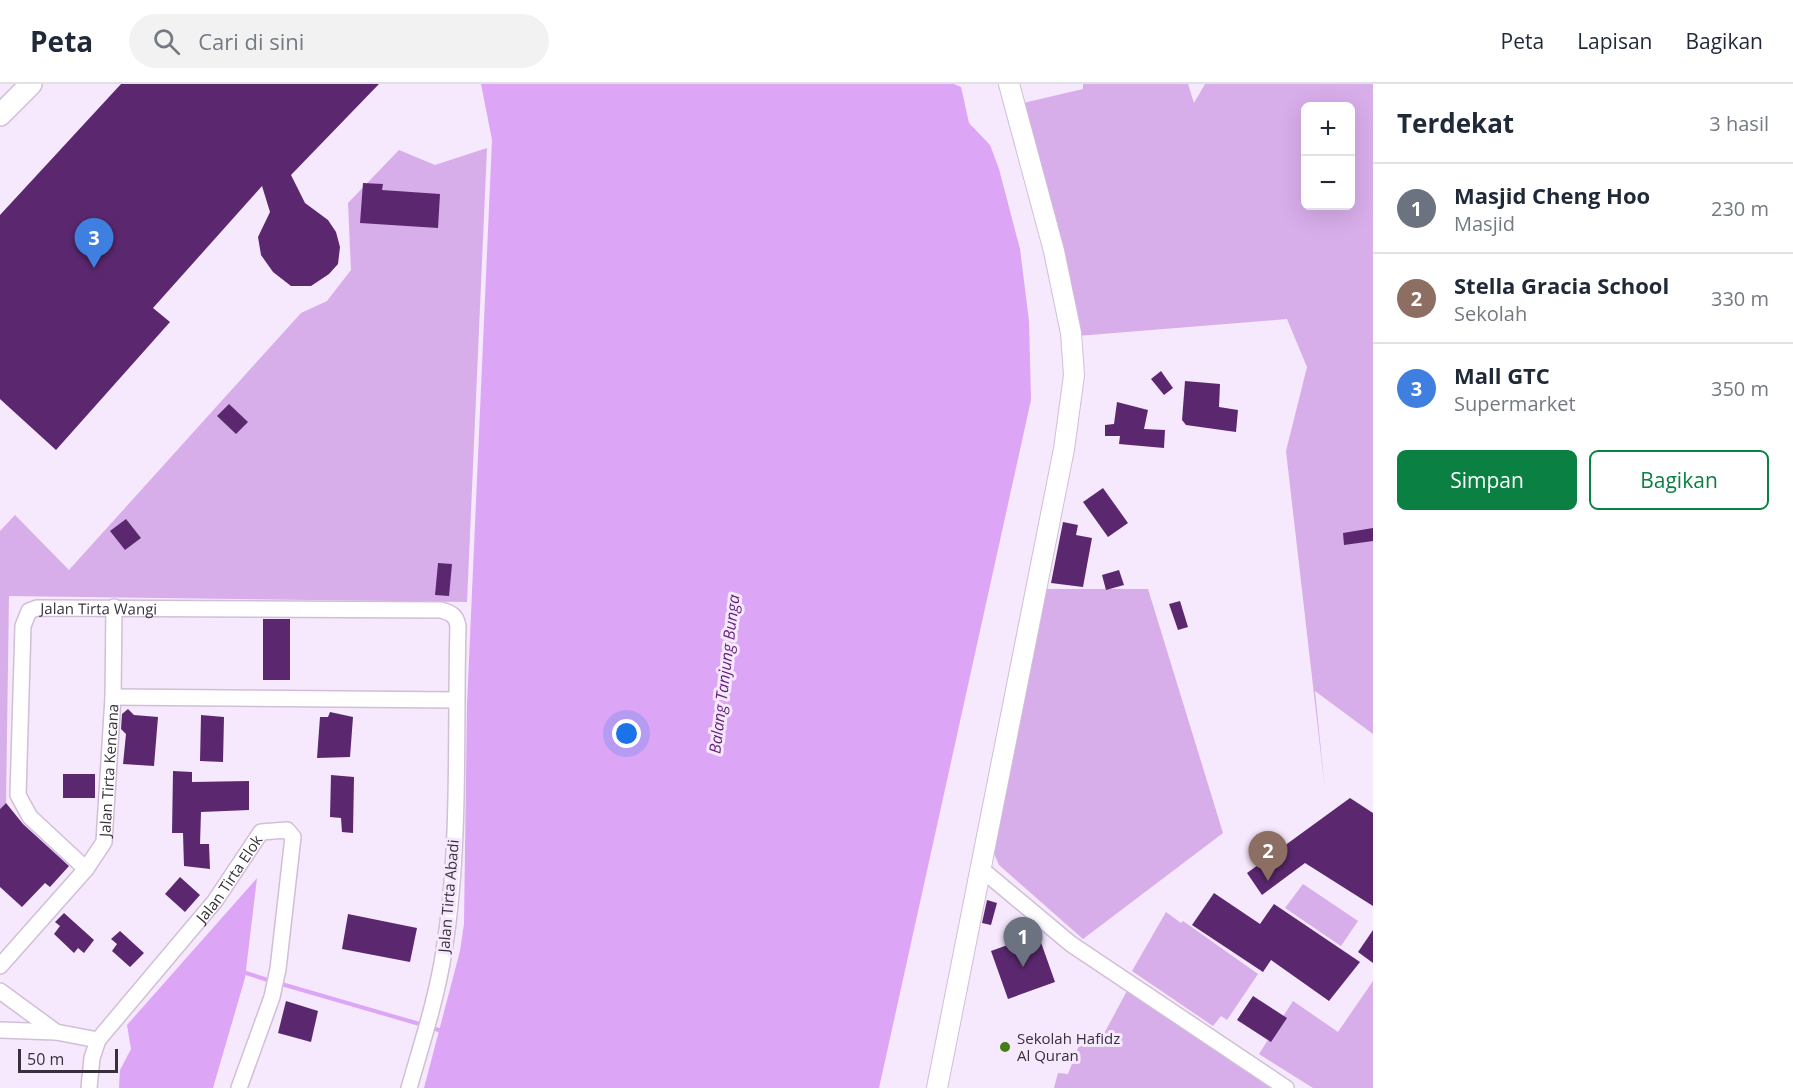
<!DOCTYPE html>
<html lang="id">
<head>
<meta charset="utf-8">
<style>
  :root { --surface:#fff; --page:#f2f2f3; --text:#1f2937; --muted:#747a83; --line:#e0e1e3; --accent:#0b8043 }
  body { margin:0; font-family:"Open Sans",sans-serif; background:var(--page); color:var(--text) }
  .controls { position:absolute; right:18px; top:18px; display:grid; overflow:hidden; border-radius:9px; box-shadow:0 6px 24px #0002 }
  .controls button { width:54px; height:54px; display:grid; place-items:center; padding:0; border:0; border-bottom:2px solid var(--line); background:var(--surface); color:var(--text); font:30px sans-serif }
  .scale { position:absolute; left:18px; bottom:15px; width:100px; box-sizing:border-box; padding-left:6px; border:3px solid #38313b; border-top:0; font-size:16px; line-height:21px; white-space:nowrap; color:#38313b; -webkit-text-stroke:4px #f6e8fd; paint-order:stroke }
  .you { position:absolute; left:627px; top:650px; width:21px; height:21px; margin:-15px; border:4px solid #fff; border-radius:50%; background:#1a73e8; box-shadow:0 0 0 9px #1a73e833 }
  .badge { display:grid; place-items:center; width:39px; height:39px; border-radius:50%; background:var(--accent); color:#fff; font-size:20px; font-weight:700 }
  .pin { position:absolute; translate:-50% -50px; filter:drop-shadow(0 2px 3px #0008) }
  .pin::after { content:''; position:absolute; top:32px; width:21px; height:18px; background:inherit; clip-path:polygon(0 0,100% 0,50% 100%) }
  .list { margin:0; padding:0; list-style:none }
  h2 { display:flex; justify-content:space-between; align-items:center; height:78px; margin:0; padding:0 24px; font-size:26px }
  h2 small { font-size:20px; font-weight:400; color:var(--muted) }
  .list li { display:grid; grid-template-columns:39px 1fr auto; gap:18px; align-items:center; box-sizing:border-box; height:90px; padding:0 24px; border-top:2px solid var(--line) }
  .list b { display:block; font-size:22px; white-space:nowrap }
  .list p { margin:0; font-size:20px; white-space:nowrap; color:var(--muted) }
  .list em { font-size:20px; font-style:normal; color:var(--muted) }
  .actions { display:flex; gap:12px; padding:18px 24px }
  .actions a { flex:1; padding:14px 0; border:2px solid var(--accent); border-radius:9px; text-align:center; font-size:21px; color:var(--accent) }
  .actions .main { background:var(--accent); color:#fff }
  .icon { flex:none; width:33px; height:33px; fill:none; stroke:currentColor; stroke-width:2; stroke-linecap:round; stroke-linejoin:round }
  .map { position:relative; flex:none; width:1373px; height:1004px; overflow:hidden }
  header { display:flex; align-items:center; gap:36px; box-sizing:border-box; height:84px; padding:0 30px; background:var(--surface); border-bottom:2px solid var(--line) }
  header strong { font-size:28px }
  nav { display:flex; gap:33px; margin-inline-start:auto; font-size:21px }
  .search { width:420px; height:54px; background:var(--page); display:flex; align-items:center; gap:15px; box-sizing:border-box; padding:0 21px; border-radius:33px; color:var(--muted); font-size:22px }
  main { display:flex }
  aside { flex:1; background:var(--surface) }
  .map>svg:first-child { display:block }
</style>
</head>
<body>
<header>
<strong>Peta</strong>
<div class="search"><svg class="icon" aria-label="search" viewBox="0 0 24 24"><circle cx="10" cy="10" r="6"/><path d="M15 15l6 6"/></svg>Cari di sini</div>
<nav><a>Peta</a><a>Lapisan</a><a>Bagikan</a></nav>
</header>
<main>
<div class="map">
<svg width="1373" height="1004" viewBox="0 0 1373 1004">
  <rect width="100%" height="100%" fill="#f6e8fd"/>
  <g fill="#d7adea" fill-rule="evenodd">
    <path d="M1083,0H1188L1194,19L1205,0H1373V650L1315,607L1325,706L1286,367L1307,283L1287,235L1077,252L1019,20L1083,5ZM1306,22H1350V122H1306Z"/>
    <path d="M487,64L467,518L9,512L6,719L0,725V447L15,431L69,486L301,229L327,217L351,186L348,119L399,66L435,81Z"/>
    <path d="M1036,505H1148L1223,749L1083,855L999,781L989,758Z"/>
    <path d="M1303,800L1358,837L1341,862L1285,824Z"/>
    <path d="M1166,828L1181,839L1183,837L1258,890L1227,936L1221,932L1213,942L1132,887Z"/>
    <path d="M1373,897V1004H1313L1259,970L1293,917L1338,948Z"/>
    <path d="M1127,907L1272,1004H1054L1058,989L1068,990L1083,951L1100,957Z"/>
  </g>
  <g fill="#dda5f6">
    <path d="M481,0H954L961,3L969,39L990,61L999,85L1020,165L1029,237L1031,316L879,1004H424L460,867L464,840L467,621L492,56Z"/>
    <path d="M257,794L245,894L213,1004H119L120,986L131,965L127,941Z"/>
  </g>
  <g fill="none" stroke-linecap="round" stroke-linejoin="round">
    <g stroke="#dda5f6" stroke-width="4">
      <path d="M246,889L271,897"/>
      <path d="M278,899L423,941"/>
      <path d="M431,944L439,946"/>
    </g>
  </g>
  <g fill="#5b286f">
    <path d="M121,0H379L291,91L305,119L328,136L336,148L340,163L338,180L329,190L311,202H291L273,188L261,171L258,153L270,128L262,102L153,224L170,238L56,366L0,315V131Z"/>
    <path d="M363,99L383,100L382,106L440,110L438,144L360,139Z"/>
    <path d="M1161,287L1173,304L1164,311L1151,295Z"/>
    <path d="M1185,297L1220,300L1219,323L1238,326L1236,348L1186,341L1182,336Z"/>
    <path d="M1117,318L1148,326L1144,345L1165,346L1164,364L1119,360L1120,352H1105V341L1114,340Z"/>
    <path d="M229,320L248,338L236,350L217,332Z"/>
    <path d="M1103,404L1128,439L1108,453L1083,418Z"/>
    <path d="M126,435L141,454L125,466L110,447Z"/>
    <path d="M1063,438L1078,441L1076,451L1092,454L1083,503L1051,499Z"/>
    <path d="M1373,444V457L1344,461L1343,449Z"/>
    <path d="M438,479L452,480L449,512L435,511Z"/>
    <path d="M1119,486L1124,501L1106,506L1102,491Z"/>
    <path d="M1180,517L1188,543L1178,546L1169,520Z"/>
    <rect x="263" y="535" width="27" height="61"/>
    <path d="M128,625L134,631L158,633L154,682L123,680L126,650L121,645L122,630Z"/>
    <path d="M330,628L353,633L350,673L317,674L320,633H328Z"/>
    <path d="M201,631L224,633L223,678L200,677Z"/>
    <path d="M173,687L192,688V698L249,697V726L201,728L200,760H209L210,785L184,782L183,749H172Z"/>
    <rect x="63" y="690" width="32" height="24"/>
    <path d="M331,691L354,693L353,749L342,748L341,734L330,733Z"/>
    <path d="M1350,714L1373,729V822L1305,779L1262,811L1247,789Z"/>
    <path d="M6,719L23,740L69,782L50,803L45,799L22,823L0,803V725Z"/>
    <path d="M180,793L200,811L185,828L165,810Z"/>
    <path d="M1214,809L1260,840L1274,820L1360,878L1329,917L1271,876L1263,888L1192,841Z"/>
    <path d="M987,816L997,819L991,841L982,839Z"/>
    <path d="M64,829L94,856L84,869L78,864L74,869L54,850L60,842L55,838Z"/>
    <path d="M348,830L417,844L410,878L342,865Z"/>
    <path d="M1373,846V879L1358,868Z"/>
    <path d="M120,847L144,869L130,883L112,867L117,860L111,855Z"/>
    <path d="M1038,850L1055,898L1008,915L991,867Z"/>
    <path d="M1253,912L1287,934L1271,958L1237,936Z"/>
    <path d="M286,917L318,927L311,958L278,949Z"/>
  </g>
  <g fill="none" stroke-linecap="round" stroke-linejoin="round">
    <g stroke="#d0bfd7" stroke-width="18">
      <g id="minor">
        <path d="M113,613L456,616"/>
        <path d="M980,784L1071,860L1286,1004"/>
        <path id="s1" d="M86,785L30,733L18,711L23,542L29,527L37,524L441,526C451,529 456,531 458,542C455,648 461,761 444,867C437,913 422,959 409,1004"/>
        <path id="s2" d="M0,882L86,785L104,758L113,613L114,523"/>
        <path d="M0,907L56,948L98,956L92,974L89,1004"/>
        <path d="M0,946L56,948"/>
        <path id="s3" d="M98,956L215,817L261,748L287,746L293,753L278,885L272,913L239,1004"/>
      </g>
    </g>
    <g stroke="#d0bfd7" stroke-width="22">
      <path id="tertiary" d="M937,1004L1064,365L1074,291L1071,249L1054,167L1009,0"/>
    </g>
    <g stroke="#d0bfd7" stroke-width="24">
      <path id="secondary" d="M0,31L31,0"/>
    </g>
    <use href="#minor" stroke="#fff" stroke-width="15"/>
    <use href="#tertiary" stroke="#fff" stroke-width="20"/>
    <use href="#secondary" stroke="#fff" stroke-width="21"/>
  </g>
  <circle fill="#447e18" stroke="#f6e8fd" stroke-width="2" cx="1005" cy="963" r="6"/>
  <g text-anchor="middle" dominant-baseline="central" stroke-width="6" stroke-linejoin="round" paint-order="stroke">
    <g font-size="15" fill="#38313b" stroke="#f6e8fd">
      <text stroke="none"><textPath href="#s1" startOffset="357">Jalan Tirta Wangi</textPath></text>
      <text stroke="none"><textPath href="#s2" startOffset="234">Jalan Tirta Kencana</textPath></text>
      <text stroke="none"><textPath href="#s3" startOffset="208">Jalan Tirta Elok</textPath></text>
      <text transform="translate(448 812) rotate(-85)">Jalan Tirta Abadi</text>
    </g>
    <g font-size="15" fill="#38313b" stroke="#f6e8fd" text-anchor="start">
      <text x="1017" y="954">Sekolah Hafidz<tspan x="1017" dy="17">Al Quran</tspan></text>
    </g>
    <g font-size="16" font-style="italic" fill="#631f7c" stroke="#f6e8fd">
      <text transform="translate(724 590) rotate(-83)">Balang Tanjung Bunga</text>
    </g>
  </g>
</svg>
<div class="controls">
<button>+</button>
<button>−</button>
</div>
<div class="scale">50 m</div>
<div class="you"></div>
<div class="pin badge" style="left:1023px;top:883px;background:#6b7280">1</div>
<div class="pin badge" style="left:1268px;top:797px;background:#8d6e63">2</div>
<div class="pin badge" style="left:94px;top:184px;background:#3f7fe0">3</div>
</div>
<aside>
<h2>Terdekat<small>3 hasil</small></h2>
<ul class="list">
<li><span class="badge" style="background:#6b7280">1</span><div><b>Masjid Cheng Hoo</b><p>Masjid</p></div><em>230 m</em></li>
<li><span class="badge" style="background:#8d6e63">2</span><div><b>Stella Gracia School</b><p>Sekolah</p></div><em>330 m</em></li>
<li><span class="badge" style="background:#3f7fe0">3</span><div><b>Mall GTC</b><p>Supermarket</p></div><em>350 m</em></li>
</ul>
<div class="actions"><a class="main">Simpan</a><a>Bagikan</a></div>
</aside>
</main>
</body>
</html>
